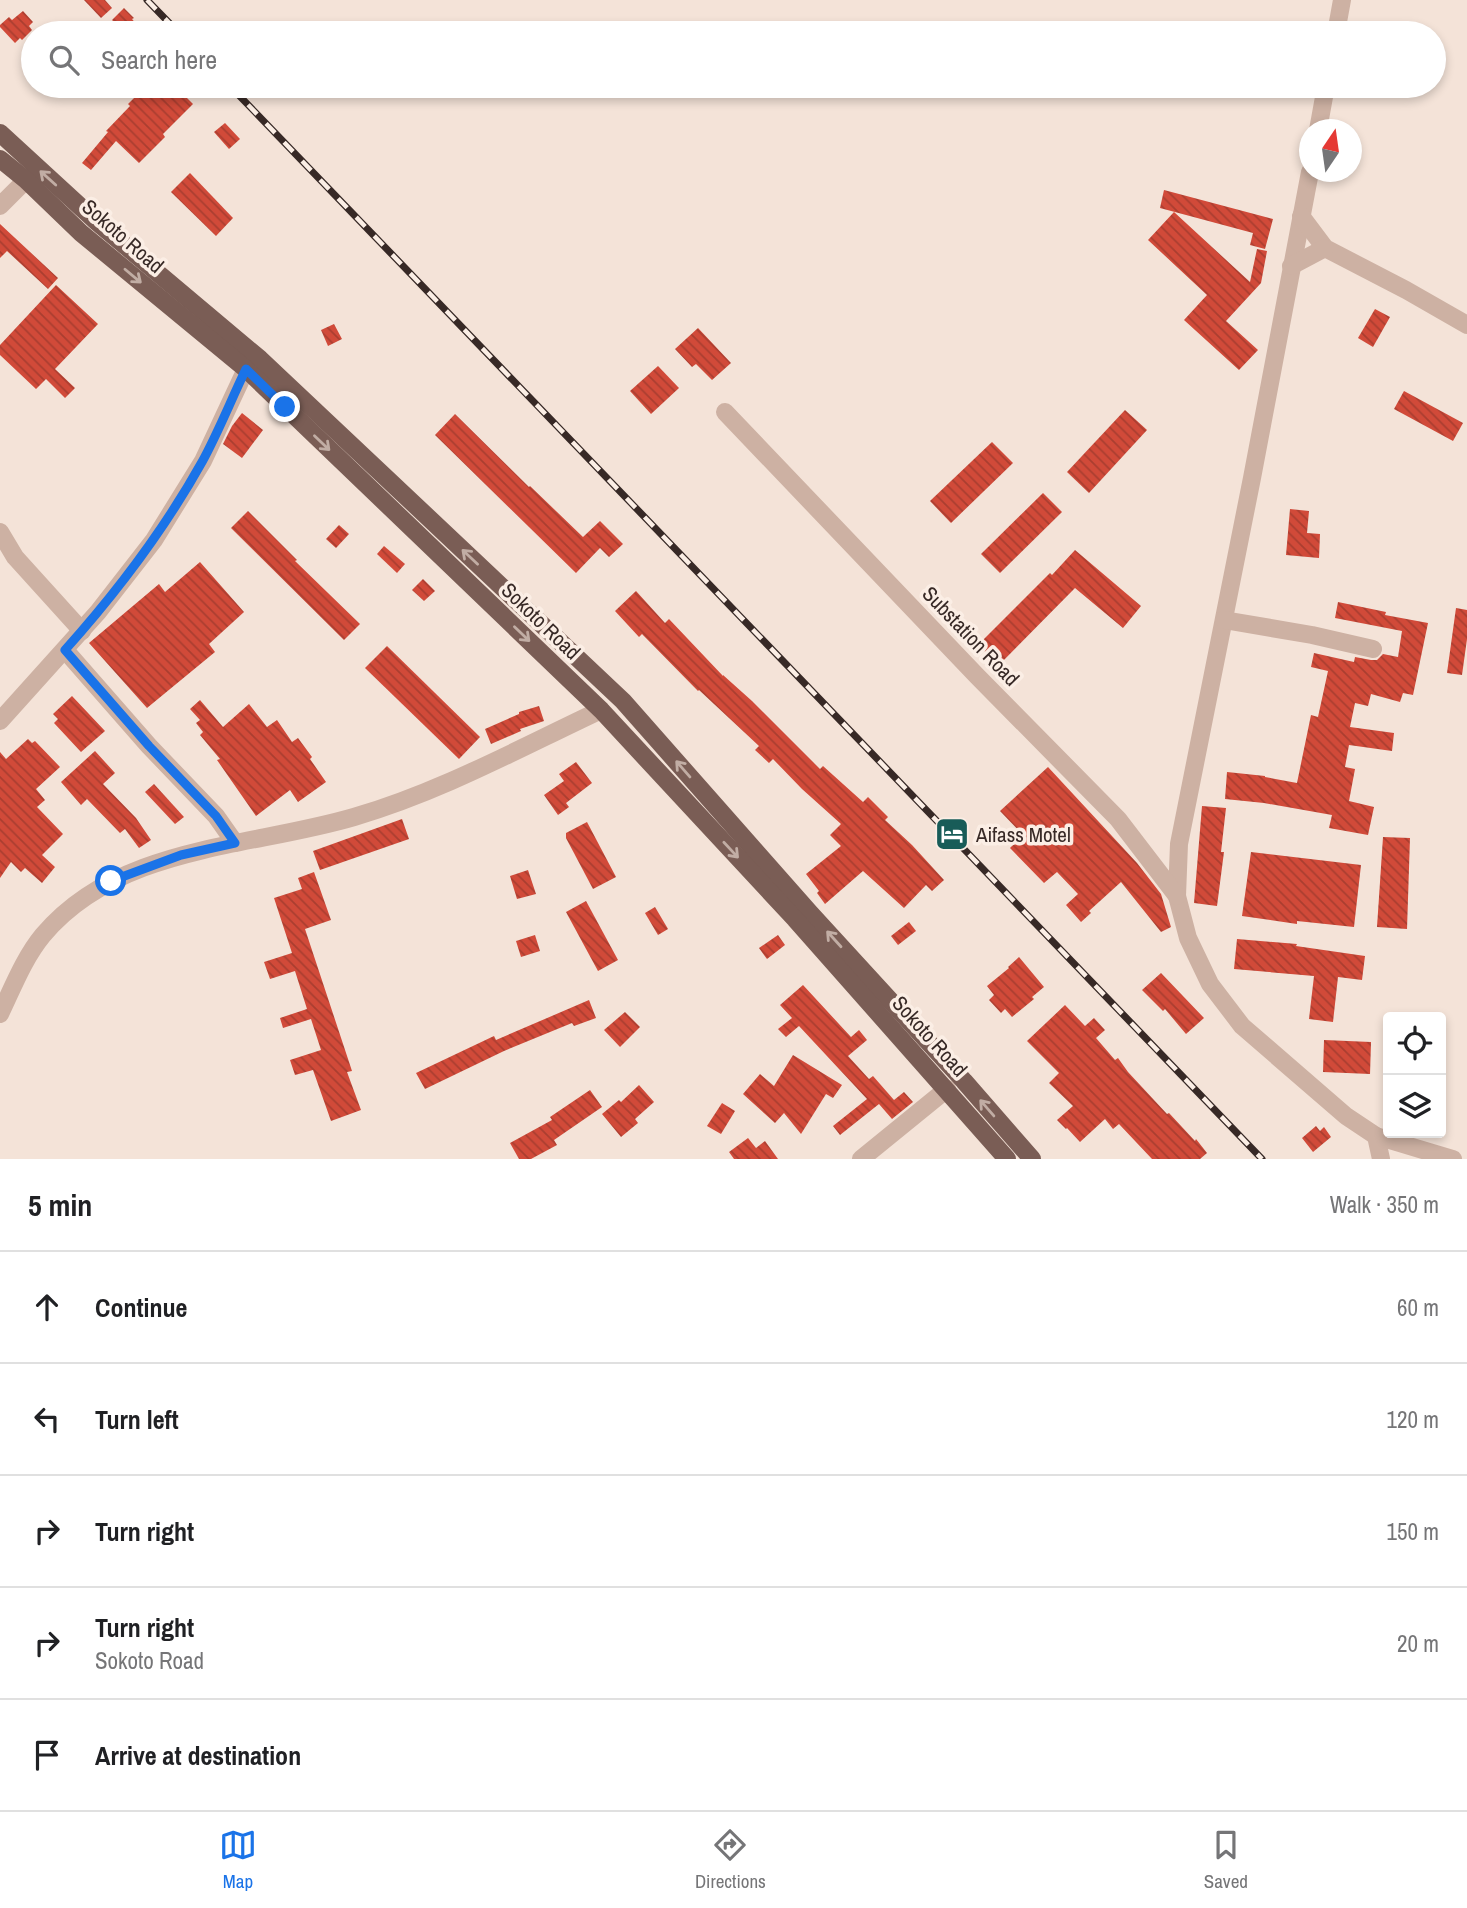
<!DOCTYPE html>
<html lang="en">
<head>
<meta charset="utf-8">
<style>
  :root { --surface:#fff; --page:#f2f2f2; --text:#202124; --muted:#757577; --line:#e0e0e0; --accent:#1a73e8 }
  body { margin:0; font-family:"Archivo Narrow",sans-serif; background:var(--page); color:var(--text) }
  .controls { position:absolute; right:21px; bottom:21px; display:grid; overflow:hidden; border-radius:7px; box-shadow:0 4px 10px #0003 }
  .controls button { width:63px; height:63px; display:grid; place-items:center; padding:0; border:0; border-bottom:2px solid var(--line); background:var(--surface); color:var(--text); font:35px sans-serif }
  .compass { position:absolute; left:1299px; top:119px; width:63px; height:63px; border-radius:50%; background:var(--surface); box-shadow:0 4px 10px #0003; rotate:13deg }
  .stop { position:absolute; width:21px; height:21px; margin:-16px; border:5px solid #1a73e8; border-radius:50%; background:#fff }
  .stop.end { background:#1a73e8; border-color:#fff; box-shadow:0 2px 7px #0008 }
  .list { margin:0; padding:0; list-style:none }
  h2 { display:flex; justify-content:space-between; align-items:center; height:91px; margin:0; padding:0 28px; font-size:30px }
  h2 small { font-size:23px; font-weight:400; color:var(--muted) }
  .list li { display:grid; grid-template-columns:46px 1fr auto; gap:21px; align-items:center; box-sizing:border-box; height:112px; padding:0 28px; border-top:2px solid var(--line) }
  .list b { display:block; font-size:26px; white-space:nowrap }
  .list p { margin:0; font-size:23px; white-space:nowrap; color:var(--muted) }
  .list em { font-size:23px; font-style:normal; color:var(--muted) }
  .icon { flex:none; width:38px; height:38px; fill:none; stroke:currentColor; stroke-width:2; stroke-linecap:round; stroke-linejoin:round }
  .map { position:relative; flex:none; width:1467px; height:1159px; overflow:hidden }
  .search { position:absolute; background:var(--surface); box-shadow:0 4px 10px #0003; left:21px; right:21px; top:21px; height:77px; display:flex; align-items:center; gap:18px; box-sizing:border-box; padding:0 24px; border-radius:38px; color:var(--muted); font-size:26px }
  .sheet { height:651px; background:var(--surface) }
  nav { display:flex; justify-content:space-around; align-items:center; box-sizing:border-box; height:98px; border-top:2px solid var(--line); background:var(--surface); font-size:19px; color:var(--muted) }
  nav a { display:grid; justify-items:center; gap:4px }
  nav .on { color:var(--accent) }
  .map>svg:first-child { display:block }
</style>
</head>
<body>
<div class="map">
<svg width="1467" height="1159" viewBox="0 0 1467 1159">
  <defs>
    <pattern id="building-back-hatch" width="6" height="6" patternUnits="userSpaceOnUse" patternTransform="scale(1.75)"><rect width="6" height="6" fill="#d14a39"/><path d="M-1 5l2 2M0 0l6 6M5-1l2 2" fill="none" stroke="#aa3e30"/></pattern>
  </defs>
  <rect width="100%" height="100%" fill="#f4e3d8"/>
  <g fill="url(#building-back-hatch)">
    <path d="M84,0H105L112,8L101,18Z"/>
    <path d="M124,8L134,18L132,19L144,33H125L112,20Z"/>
    <path d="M23,11L33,22L29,26L32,30L22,40L20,38L15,43L0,27V25L9,17L12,20Z"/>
    <path d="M152,86H175L193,104L163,134L165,137L139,163L116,141L91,170L82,163L108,132L106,131L130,106L128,104L138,94L142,97Z"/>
    <path d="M225,123L240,139L229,149L214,132Z"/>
    <path d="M190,173L233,218L216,236L171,192Z"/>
    <path d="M1164,190L1273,219L1265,249L1250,245L1253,233L1160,208Z"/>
    <path d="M1174,212L1250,282L1257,249L1267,251L1261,283L1226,321L1258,350L1239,370L1184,320L1207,295L1148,240Z"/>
    <path d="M0,224L58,278L48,289L7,251L0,258Z"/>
    <path d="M56,285L98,324L55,369L75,388L65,398L46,379L36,389L0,355V345Z"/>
    <path d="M1375,309L1390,317L1373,347L1358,338Z"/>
    <path d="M334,324L342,339L328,346L321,330Z"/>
    <path d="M698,328L731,363L712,380L696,364L692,367L675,349Z"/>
    <path d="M658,366L679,388L651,414L630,391Z"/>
    <path d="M1404,391L1463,423L1453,441L1394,409Z"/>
    <path d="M1125,410L1147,430L1089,493L1067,472Z"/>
    <path d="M242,413L263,430L242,458L223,444L232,426Z"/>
    <path d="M455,414L529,487L530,486L583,537L600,521L623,544L609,557L600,548L576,573L435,435Z"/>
    <path d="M992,442L1013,463L951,523L930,501Z"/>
    <path d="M1043,493L1062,512L1000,573L981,554Z"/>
    <path d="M1290,509L1309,511L1307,533L1320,534L1319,558L1286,555Z"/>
    <path d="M248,511L297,560L295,561L360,624L344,640L231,528Z"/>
    <path d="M339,525L349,534L336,548L326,539Z"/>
    <path d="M384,546L405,564L397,573L377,554Z"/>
    <path d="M1075,550L1141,606L1123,628L1075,588L999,665L978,645L1050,573L1052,575Z"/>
    <path d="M200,562L244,612L209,644L215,652L147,708L89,643L159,584L165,592Z"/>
    <path d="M423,579L435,591L424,601L412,590Z"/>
    <path d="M636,591L665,623L669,619L723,676V675L752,701L820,769L823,766L863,802L868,797L888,817L885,820L912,845L944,880L932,891L926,885L904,908L863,871L825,904L817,893L819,891L806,874L841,846L830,835L841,824L802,789L773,759L769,763L755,750L759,746L699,690L698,691L642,634L639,637L615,611Z"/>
    <path d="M1338,602L1386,612L1385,615L1428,623L1413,695L1403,693L1400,702L1371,694L1368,706L1355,703L1350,727L1394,733L1392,751L1349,745L1345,767L1355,769L1349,801L1374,807L1368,835L1329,828L1332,815L1264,803L1225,799L1227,772L1265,776V777L1297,783L1311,715L1318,717L1328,671L1311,667L1314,653L1354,662L1355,657L1371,660H1377L1383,654L1398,657L1402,631L1335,618Z"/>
    <path d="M1456,608L1467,610V639L1462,675L1447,673Z"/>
    <path d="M387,646L480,737L459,759L365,668Z"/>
    <path d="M72,696L105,731L81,752L54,723L58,719L53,714Z"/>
    <path d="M200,700L223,727L249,704L267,727L277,720L292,742L298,738L312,757L310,759L326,782L298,802L290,790L256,816L217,760L220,759L200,735L203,732L196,723L200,720L190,709Z"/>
    <path d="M539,706L544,721L520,729L521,731L491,744L485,729L519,714V712Z"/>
    <path d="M28,739L32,743L35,741L60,767L36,789L45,800L37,807L63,834L42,855L55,867L42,883L25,868L21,872L11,862L0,878V752L6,759Z"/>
    <path d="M95,751L115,773L103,784L136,818L151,840L139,848L125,829L120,833L87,799L81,805L61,782Z"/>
    <path d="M576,762L592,783L566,803L569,807L558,815L544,795L564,781L559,774Z"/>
    <path d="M1048,767L1137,863L1161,894L1171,927L1161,932L1121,882L1089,911L1091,913L1081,922L1066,905L1078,894L1057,872L1044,883L1010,848L1023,835L1000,811Z"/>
    <path d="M154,784L184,817L175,824L145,792Z"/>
    <path d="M1202,806L1226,808L1221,852H1224L1217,906L1194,903Z"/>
    <path d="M402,819L409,839L320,870L313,851Z"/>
    <path d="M587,822L616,877L593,889L566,838V833Z"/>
    <path d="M1383,837L1410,838L1407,929L1377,927Z"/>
    <path d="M1251,852L1361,865L1354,927L1297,921V924L1242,916Z"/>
    <path d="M528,870L536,894L517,899L510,876Z"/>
    <path d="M314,872L331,920L305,929L352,1071L347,1072L361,1110L331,1121L313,1070L295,1075L290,1060L321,1050L311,1019L283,1028L280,1018L307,1009L295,971L270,979L264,962L292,953L274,898L302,889L298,878Z"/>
    <path d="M586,901L618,960L598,971L566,912Z"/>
    <path d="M655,907L668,929L658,935L645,913Z"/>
    <path d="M909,922L916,931L898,945L891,936Z"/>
    <path d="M535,935L540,951L521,957L516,941Z"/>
    <path d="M778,935L785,945L767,959L759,948Z"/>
    <path d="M1237,939L1297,944L1296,946L1365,956L1362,980L1338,977L1333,1022L1309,1019L1314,976L1234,969Z"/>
    <path d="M1019,957L1044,987L1032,997L1034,999L1012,1017L1005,1009L1001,1013L989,1000L994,995L987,986L1009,968L1008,967Z"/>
    <path d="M1161,973L1204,1018L1186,1034L1165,1009L1163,1011L1142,990Z"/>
    <path d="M803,985L851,1037L859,1030L867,1040L848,1056L869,1079L873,1076L894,1100L904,1092L913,1102L892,1119L879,1104L840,1135L833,1126L867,1099L799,1026L786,1037L778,1029L792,1018L780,1005Z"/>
    <path d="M589,1000L596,1018L574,1026L572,1023L504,1051L425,1089L416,1073L494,1036L496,1040Z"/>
    <path d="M1065,1005L1085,1026L1094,1018L1105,1030L1096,1038L1115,1060L1118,1058L1128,1072L1167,1114L1169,1113L1195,1141L1196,1139L1207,1153L1200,1159H1152L1119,1124L1113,1129L1105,1119L1080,1142L1067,1128L1066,1129L1057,1120L1073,1106L1049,1083L1059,1073L1027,1041Z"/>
    <path d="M625,1012L640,1027L620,1047L604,1030Z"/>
    <path d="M1324,1040L1371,1042L1370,1074L1323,1072Z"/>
    <path d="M793,1055L842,1085L833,1098L826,1094L801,1134L784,1113L775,1123L743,1094L760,1074L774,1086Z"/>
    <path d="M639,1085L654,1102L635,1119L638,1123L621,1137L602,1114L619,1100L621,1102Z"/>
    <path d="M590,1090L602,1107L554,1140L557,1145L531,1159H519L510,1143L552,1120L550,1117Z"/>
    <path d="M722,1103L735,1111L721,1134L707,1126Z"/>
    <path d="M1316,1126L1320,1131L1324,1127L1331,1137L1313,1152L1302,1138Z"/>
    <path d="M748,1138L756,1148L765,1141L778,1159H734L729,1152Z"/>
  </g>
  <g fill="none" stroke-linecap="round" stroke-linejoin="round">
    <g stroke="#cdb1a3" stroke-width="18">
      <path d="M1336,33L1342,0"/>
      <path d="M1318,130L1326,86"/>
      <path d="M1310,172L1252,478L1179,844L1177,896L1188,938L1210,984L1242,1026L1346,1116L1376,1136L1453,1159"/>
      <path d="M0,206L26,180"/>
      <path d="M1301,216L1325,248L1406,290L1467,325"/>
      <path d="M1291,266L1325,248"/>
      <path d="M725,412L977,676L1118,819L1177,896"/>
      <path d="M0,532L15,557L82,631"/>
      <path d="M1224,620L1312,635L1373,649"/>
      <path d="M65,650L149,746L216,816L235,843"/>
      <path d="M0,721L98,612L154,540L203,461L246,369"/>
      <path d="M0,1014C13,987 24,958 43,935C119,845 249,848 354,817C440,792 520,748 601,710"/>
      <path d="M1376,1136L1381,1159"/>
      <path d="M861,1159L947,1089"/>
    </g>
    <g stroke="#7a5d55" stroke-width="18">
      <path d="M0,133L97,222L260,359L623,701L810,913L964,1081L1032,1159"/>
      <path d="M0,159L26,180L81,233L246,369L601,710L795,919L1007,1159"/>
    </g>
    <g stroke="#372926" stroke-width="7">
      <g id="rail">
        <path d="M147,0L179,33"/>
        <path d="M230,86L1262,1159"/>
      </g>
    </g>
    <use href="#rail" stroke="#fbeee5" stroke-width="4.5" stroke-dasharray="13" stroke-linecap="butt"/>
  </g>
  <defs><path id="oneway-shaft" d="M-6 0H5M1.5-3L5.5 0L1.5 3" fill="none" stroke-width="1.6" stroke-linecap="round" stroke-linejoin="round" transform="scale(1.75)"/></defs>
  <g stroke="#c1ada4">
    <use href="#oneway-shaft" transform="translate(48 178) rotate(-138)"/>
    <use href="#oneway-shaft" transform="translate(133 276) rotate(40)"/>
    <use href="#oneway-shaft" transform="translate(322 443) rotate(44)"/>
    <use href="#oneway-shaft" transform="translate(470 557) rotate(-137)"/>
    <use href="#oneway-shaft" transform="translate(522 634) rotate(44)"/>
    <use href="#oneway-shaft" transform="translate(683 769) rotate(-131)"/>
    <use href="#oneway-shaft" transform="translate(731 850) rotate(47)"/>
    <use href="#oneway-shaft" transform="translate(834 939) rotate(-132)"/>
    <use href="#oneway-shaft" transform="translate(987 1108) rotate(-131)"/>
  </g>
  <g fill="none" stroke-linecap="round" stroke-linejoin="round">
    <path stroke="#1a73e8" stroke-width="9" d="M111,881L181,855L235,843L216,816L149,746L65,650C117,592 164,530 202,462C218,433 231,400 246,369L285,407"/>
  </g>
  <defs>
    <g id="hotel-square" transform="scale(1.75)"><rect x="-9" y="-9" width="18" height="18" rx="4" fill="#185c58" stroke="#fbeee5"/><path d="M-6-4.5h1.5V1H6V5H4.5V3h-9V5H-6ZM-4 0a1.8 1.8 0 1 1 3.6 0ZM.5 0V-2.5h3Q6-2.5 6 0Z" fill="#fff"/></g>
  </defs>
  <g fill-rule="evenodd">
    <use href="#hotel-square" x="952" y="834"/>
  </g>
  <g text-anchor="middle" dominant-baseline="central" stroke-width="7" stroke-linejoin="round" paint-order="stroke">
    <g font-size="21" fill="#372926" stroke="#fbeee5">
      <text transform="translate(123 236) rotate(41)">Sokoto Road</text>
      <text transform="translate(541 621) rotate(44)">Sokoto Road</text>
      <text transform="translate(971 636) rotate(46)">Substation Road</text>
      <text transform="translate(930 1036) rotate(48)">Sokoto Road</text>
    </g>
    <g font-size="21" fill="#372926" stroke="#fbeee5" text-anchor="start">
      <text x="976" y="834">Aifass Motel</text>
    </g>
  </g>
</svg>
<div class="controls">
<button><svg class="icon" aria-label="locate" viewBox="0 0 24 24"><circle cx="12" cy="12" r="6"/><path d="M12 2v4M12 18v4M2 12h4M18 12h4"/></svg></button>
<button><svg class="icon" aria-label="layers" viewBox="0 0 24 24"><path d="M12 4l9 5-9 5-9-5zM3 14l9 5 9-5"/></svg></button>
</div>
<svg class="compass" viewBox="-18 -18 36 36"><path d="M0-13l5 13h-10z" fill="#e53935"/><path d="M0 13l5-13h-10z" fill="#757577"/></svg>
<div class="stop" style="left:111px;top:881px"></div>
<div class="stop end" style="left:285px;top:407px"></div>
<div class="search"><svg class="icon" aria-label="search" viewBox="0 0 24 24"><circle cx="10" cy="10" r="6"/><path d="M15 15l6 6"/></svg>Search here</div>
</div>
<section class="sheet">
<h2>5 min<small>Walk · 350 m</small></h2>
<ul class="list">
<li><svg class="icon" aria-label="ahead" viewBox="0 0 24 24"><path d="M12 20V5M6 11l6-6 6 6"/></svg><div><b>Continue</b></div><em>60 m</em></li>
<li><svg class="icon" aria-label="left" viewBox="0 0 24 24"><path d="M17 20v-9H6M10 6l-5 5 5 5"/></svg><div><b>Turn left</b></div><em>120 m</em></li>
<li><svg class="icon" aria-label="right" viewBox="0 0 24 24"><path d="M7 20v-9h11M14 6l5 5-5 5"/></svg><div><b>Turn right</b></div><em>150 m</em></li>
<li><svg class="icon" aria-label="right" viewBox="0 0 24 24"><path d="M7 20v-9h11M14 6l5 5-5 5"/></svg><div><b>Turn right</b><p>Sokoto Road</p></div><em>20 m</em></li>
<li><svg class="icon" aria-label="arrive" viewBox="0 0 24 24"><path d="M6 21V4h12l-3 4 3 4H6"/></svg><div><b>Arrive at destination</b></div></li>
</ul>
</section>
<nav>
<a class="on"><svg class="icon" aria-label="map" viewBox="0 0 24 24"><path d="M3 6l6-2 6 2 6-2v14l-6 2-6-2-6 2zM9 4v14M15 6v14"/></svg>Map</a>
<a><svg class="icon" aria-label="directions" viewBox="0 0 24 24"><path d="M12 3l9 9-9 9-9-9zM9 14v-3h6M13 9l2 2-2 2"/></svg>Directions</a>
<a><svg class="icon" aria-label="saved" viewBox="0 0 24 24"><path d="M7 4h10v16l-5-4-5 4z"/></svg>Saved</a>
</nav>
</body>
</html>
